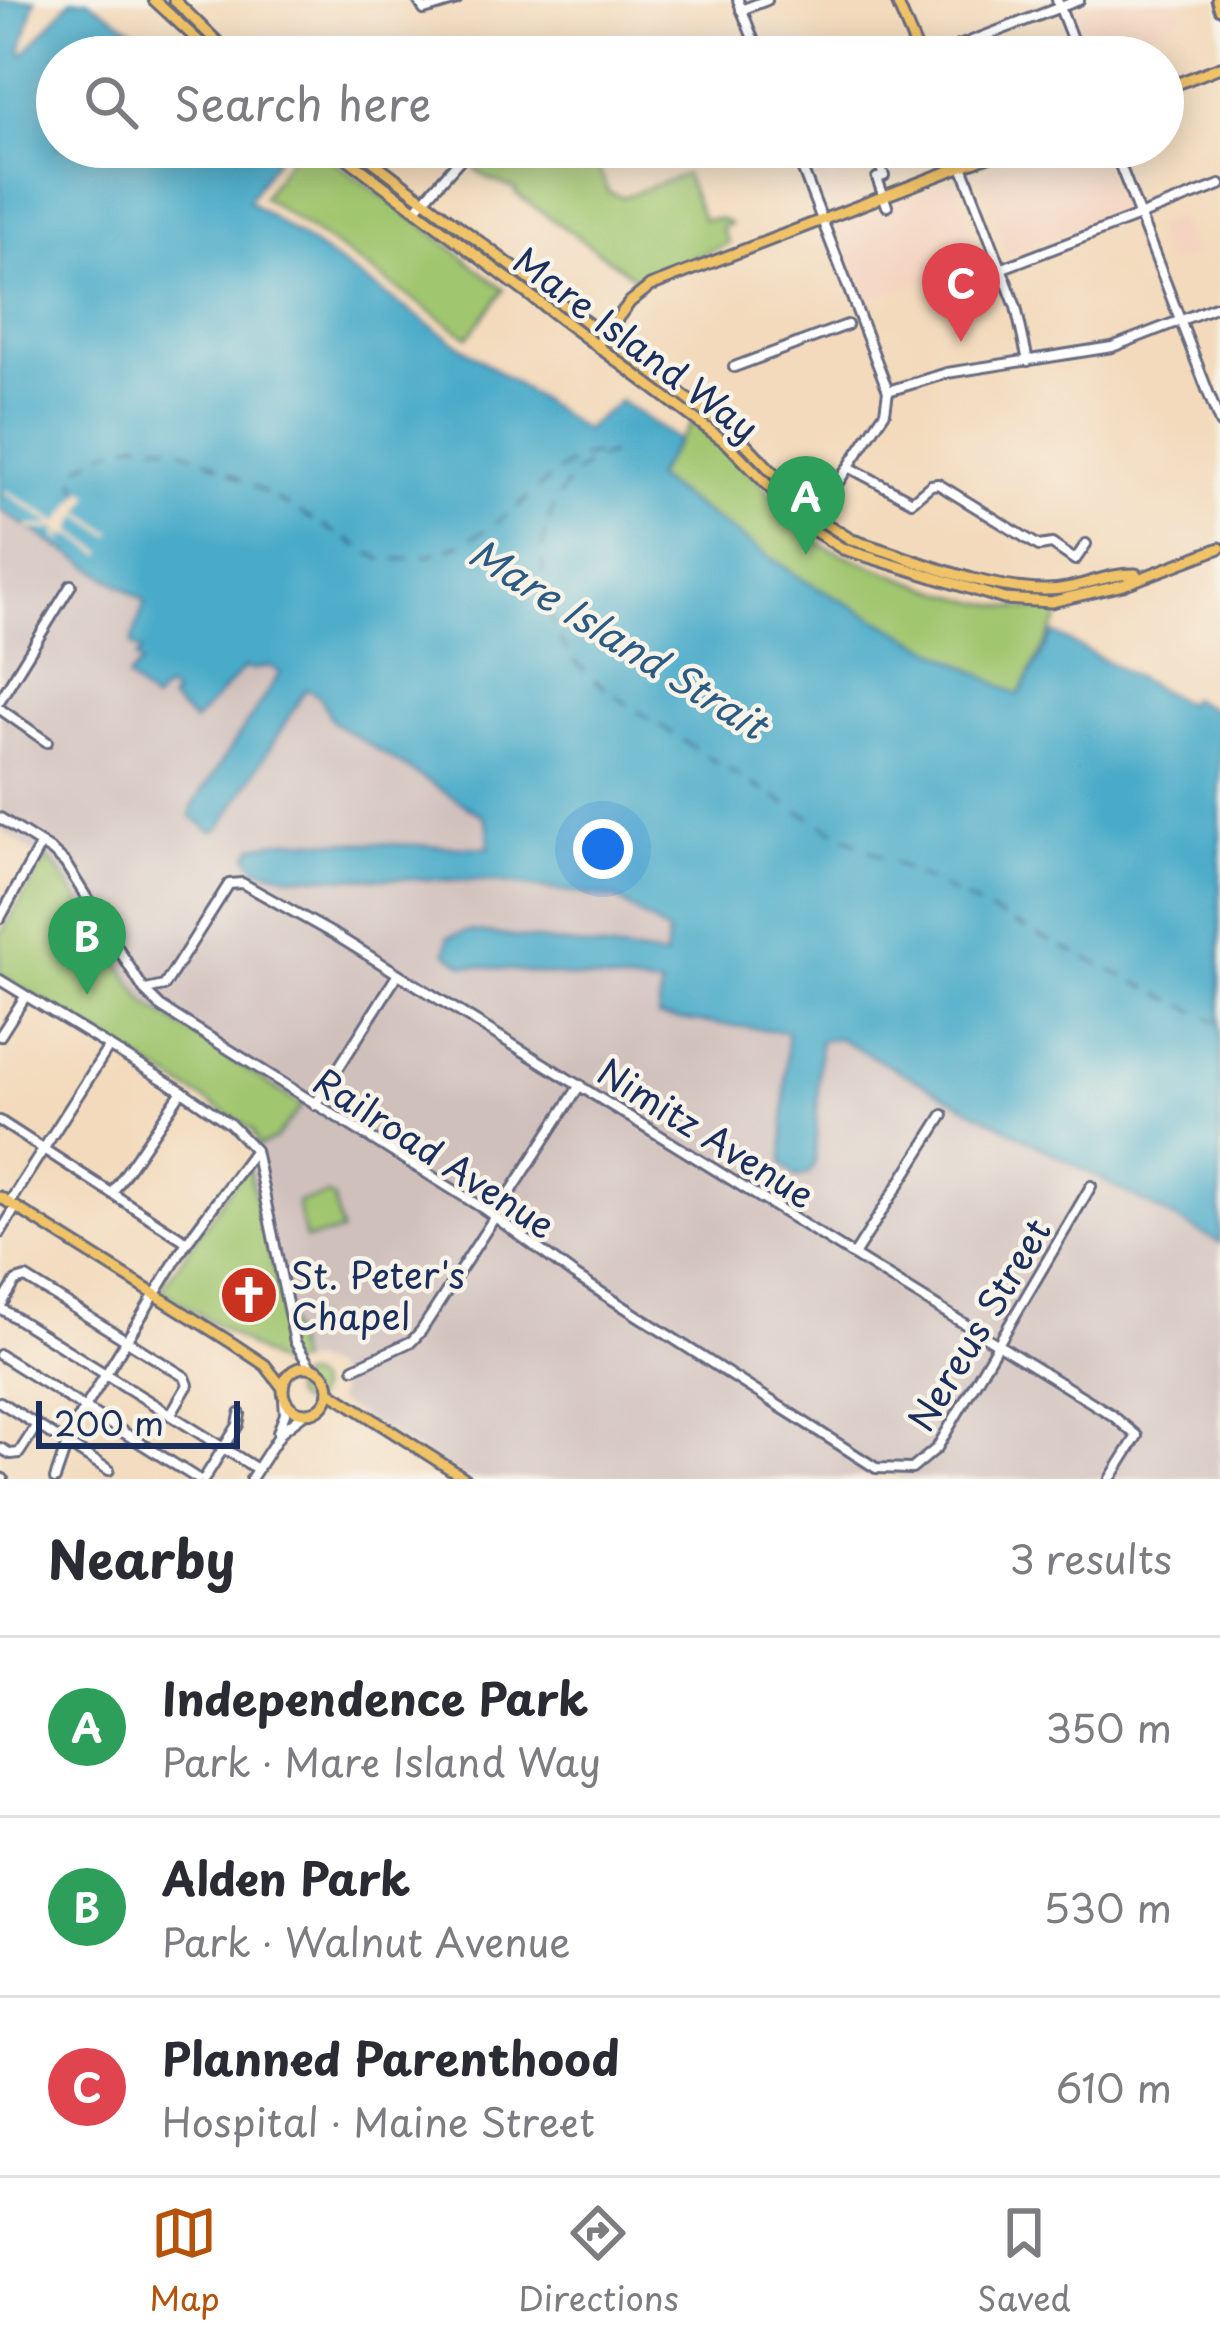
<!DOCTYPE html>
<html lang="en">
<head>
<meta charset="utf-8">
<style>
  :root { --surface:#fff; --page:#f2f2f3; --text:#2b2b33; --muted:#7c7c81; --line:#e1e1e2; --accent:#b45309 }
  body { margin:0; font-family:"Playpen Sans",sans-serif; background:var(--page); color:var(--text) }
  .scale { position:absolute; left:36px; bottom:30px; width:204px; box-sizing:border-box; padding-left:12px; border:6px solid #1b2f5e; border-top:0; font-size:33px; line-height:42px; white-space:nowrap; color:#1b2f5e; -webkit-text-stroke:9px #f7f3e8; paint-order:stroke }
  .you { position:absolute; left:603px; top:849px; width:42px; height:42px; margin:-30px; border:9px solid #fff; border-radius:50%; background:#1a73e8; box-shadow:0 0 0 18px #1a73e833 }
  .badge { display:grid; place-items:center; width:78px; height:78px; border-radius:50%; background:var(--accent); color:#fff; font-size:39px; font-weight:700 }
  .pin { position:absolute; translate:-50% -99px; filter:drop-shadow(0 3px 6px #0008) }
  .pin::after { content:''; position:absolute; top:63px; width:42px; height:36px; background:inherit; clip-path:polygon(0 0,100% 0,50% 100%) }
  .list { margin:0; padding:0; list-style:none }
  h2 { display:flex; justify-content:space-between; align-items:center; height:156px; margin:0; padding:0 48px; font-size:51px }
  h2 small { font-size:39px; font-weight:400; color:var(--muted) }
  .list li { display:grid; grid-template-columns:78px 1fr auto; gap:36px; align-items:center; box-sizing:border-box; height:180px; padding:0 48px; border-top:3px solid var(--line) }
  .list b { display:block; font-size:45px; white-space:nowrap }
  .list p { margin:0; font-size:39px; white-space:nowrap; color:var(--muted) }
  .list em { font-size:39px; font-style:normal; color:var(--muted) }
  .icon { flex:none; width:66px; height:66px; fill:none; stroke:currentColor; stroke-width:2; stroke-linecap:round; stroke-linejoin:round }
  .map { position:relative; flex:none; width:1220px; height:1479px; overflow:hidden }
  .search { position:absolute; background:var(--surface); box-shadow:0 6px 30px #0003; left:36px; right:36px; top:36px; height:132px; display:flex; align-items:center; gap:30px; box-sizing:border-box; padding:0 42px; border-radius:66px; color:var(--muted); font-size:45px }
  .sheet { height:696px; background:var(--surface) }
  nav { display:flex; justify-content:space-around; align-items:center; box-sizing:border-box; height:168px; border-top:3px solid var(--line); background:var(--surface); font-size:33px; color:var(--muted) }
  nav a { display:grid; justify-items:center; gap:6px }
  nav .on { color:var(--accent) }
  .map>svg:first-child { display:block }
</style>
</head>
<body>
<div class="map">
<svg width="1220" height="1479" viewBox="0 0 1220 1479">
  <rect width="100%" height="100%" fill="#f7f3e8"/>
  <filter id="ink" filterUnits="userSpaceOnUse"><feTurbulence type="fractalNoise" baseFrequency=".00833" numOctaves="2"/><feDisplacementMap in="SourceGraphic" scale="24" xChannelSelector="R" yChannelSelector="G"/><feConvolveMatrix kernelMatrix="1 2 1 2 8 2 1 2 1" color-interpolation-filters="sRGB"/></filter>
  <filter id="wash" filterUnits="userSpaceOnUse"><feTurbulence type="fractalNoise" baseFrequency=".004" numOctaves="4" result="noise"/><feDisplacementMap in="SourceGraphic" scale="48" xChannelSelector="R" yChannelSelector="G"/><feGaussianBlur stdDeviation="2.7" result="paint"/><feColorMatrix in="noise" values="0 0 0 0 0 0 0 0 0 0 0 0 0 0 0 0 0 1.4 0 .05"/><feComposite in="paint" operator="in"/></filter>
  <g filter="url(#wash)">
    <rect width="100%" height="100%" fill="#f3dabc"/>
    <g fill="#f4d3c0">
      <path d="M1104,0H1176L1183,18L1085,56L1069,14Z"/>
      <path d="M801,147H861L837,156L854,199L824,207Z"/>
      <path d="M1045,147H1101L1125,211L1007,255L977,173Z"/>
      <path d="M954,180L982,258L866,302L835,224Z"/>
      <path d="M1178,216L1194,255L1167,265L1152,226Z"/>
    </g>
    <path fill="#d0c0bc" d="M0,510L145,601L142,650L198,718L246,666L251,670L270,666L320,697L333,722L483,816L489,832L488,884L615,898L668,933L665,958L658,957L662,988L658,1017L788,1032V1037L838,1038L1220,1243V1479H906L887,1473L848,1479H465L336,1402L339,1385L332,1369L309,1361L298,1363L248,1169L263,1165L259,1146L275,1139L302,1104L145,1003L58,870L0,830Z"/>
    <g fill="#a1c670" stroke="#5e7a67" stroke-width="3">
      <path d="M297,147H314L423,225L504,290L468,337L263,197Z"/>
      <path d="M487,147H591L608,192L623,197L685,174L703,219H722L730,224L721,228L729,243L640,281L515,193L516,189L488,179L471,165Z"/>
      <path d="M693,421L747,468L808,536L826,547C896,577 987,616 1063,609L1019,695L805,581L654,477Z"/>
      <path d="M47,859L58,870L145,1003L302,1106L275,1139L259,1146L252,1130L242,1123L0,974V935Z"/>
      <path d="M248,1169L298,1363L280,1366L161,1289L243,1170Z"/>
      <path d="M329,1195L334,1199L341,1232L305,1239L297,1202Z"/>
      <circle cx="304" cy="1390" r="13"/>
    </g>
    <path fill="#49abc9" stroke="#326d94" stroke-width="3" d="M0,0H35L21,51L24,54L71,0H88L175,57H57V147H284L248,201L584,430L620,401L678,440L654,478L805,581L1019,695L1053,633L1186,704L1190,698L1216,711L1220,706V1243L838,1038L820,1040L815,1163L809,1174L796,1177L783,1164L787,1032L658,1017L661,987L464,965L446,953L448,937L469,931L665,957L668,933L615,898L487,881L290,876L256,868L248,856L254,846L289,840L489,848L488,825L483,816L333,722L320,697L306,689L221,827L213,832L191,817L192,807L280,673L270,666L250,670L245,667L194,722L170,700L174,695L166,688L153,702L127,678L141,664L136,658L142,651L132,646V641L145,601L0,510Z"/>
    <path fill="#f3dabc" d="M7,490L59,523L83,490L91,495L81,512L113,533L111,536L79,515L72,531L104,552L102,555L70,534V538L62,534L60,537L67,545L56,538L58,529L32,530L25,526L54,525L5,493Z"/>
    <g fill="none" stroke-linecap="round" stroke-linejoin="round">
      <g stroke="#2b5a83" stroke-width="3" stroke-dasharray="15 12" stroke-linecap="butt">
        <path d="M611,454C571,466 556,495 545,533C537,561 546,614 560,640C581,677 630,706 664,728C838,845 1032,931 1220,1023"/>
        <path d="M80,493L75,479L80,467L103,452L138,442L167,445L204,458L381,559C436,563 474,540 517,507C543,487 568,453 603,454"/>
      </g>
    </g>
  </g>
  <g filter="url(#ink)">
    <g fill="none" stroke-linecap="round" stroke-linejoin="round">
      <g stroke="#676b7f" stroke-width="14">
        <g id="minor">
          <path d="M418,0L424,10L457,0"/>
          <path d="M738,0L760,57"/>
          <path d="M1057,0L1079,57"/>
          <path d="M741,10L767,0"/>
          <path d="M590,57L633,47"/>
          <path d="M930,57L1079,0"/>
          <path d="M794,147L888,391L885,412L815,517"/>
          <path d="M873,147L884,176L877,178L887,206"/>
          <path d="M1113,147L1220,423"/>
          <path d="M962,166L1016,307L1028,361"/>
          <path d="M417,208L471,147"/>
          <path d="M1000,269L1220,185"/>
          <path d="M734,367L847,325"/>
          <path d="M888,391L947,373L1112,347L1220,305"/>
          <path d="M849,467L912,501L931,485L938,484L1039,546L1052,544L1075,560L1086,544"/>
          <path d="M0,700L71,585"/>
          <path d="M0,709L47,742"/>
          <path d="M0,818L52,851L65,863L144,990L161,1007L484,1209L574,1275L876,1468L912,1469L937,1448L1091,1186"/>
          <path d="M0,918L41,844"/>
          <path d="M0,980L182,1091L230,1124L255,1150L295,1342L311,1368"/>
          <path d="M146,990L164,986L229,884L242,883L337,936L1112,1415L1137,1436L1110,1479"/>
          <path d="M0,1036L25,997"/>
          <path d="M315,1105L398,974"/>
          <path d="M0,1121L187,1242"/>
          <path d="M112,1193L182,1091"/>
          <path d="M9,1203L108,1048"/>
          <path d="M0,1233L16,1207"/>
          <path d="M854,1255L943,1115"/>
          <path d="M0,1307L16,1281L26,1278L185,1377L188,1385L170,1415"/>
          <path d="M0,1308L257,1469"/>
          <path d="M0,1355L198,1479"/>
          <path d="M354,1368L412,1341L421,1331L580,1085"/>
          <path d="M0,1402L109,1470"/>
          <path d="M278,1432L285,1414L284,1399"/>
          <path d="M0,1448L11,1454L19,1453L37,1425"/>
          <path d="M0,1478L3,1479"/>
          <path d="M55,1479L72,1429L187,1242L254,1151"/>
          <path d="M204,1479L238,1425L240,1414"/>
          <path d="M251,1479L282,1431L304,1414"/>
        </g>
      </g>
      <g stroke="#676b7f" stroke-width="15">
        <g id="major">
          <path d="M154,0L216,57"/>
          <path d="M174,0L233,57"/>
          <path d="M896,0L920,57"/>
          <path d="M1217,0L1220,9"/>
          <path d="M1163,89L1220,67"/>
          <path d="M332,147L728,444L808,527L843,549L1004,599L1051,602L1123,585L1220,548"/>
          <path d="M354,147L742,440L815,517L852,540C913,558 979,589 1044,590C1076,591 1104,573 1136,574"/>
          <path d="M955,147L962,166"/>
          <path d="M600,341L630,302L650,286L1012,147"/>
          <path d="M0,1197L232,1343L265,1365L283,1388"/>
          <circle cx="306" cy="1390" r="23"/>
          <path d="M329,1391L466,1479"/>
        </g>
      </g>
      <use href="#minor" stroke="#fff" stroke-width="8"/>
      <use href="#major" stroke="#f1c369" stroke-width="9"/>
    </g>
  </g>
  <defs>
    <g id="church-disc" transform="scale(3)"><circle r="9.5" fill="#c8321e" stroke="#f7f3e8"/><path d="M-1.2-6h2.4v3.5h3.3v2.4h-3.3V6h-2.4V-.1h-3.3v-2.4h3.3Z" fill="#fff"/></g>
  </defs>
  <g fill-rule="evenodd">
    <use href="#church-disc" x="249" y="1295"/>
  </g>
  <g text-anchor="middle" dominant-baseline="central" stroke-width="9" stroke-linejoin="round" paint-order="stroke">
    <g font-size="36" fill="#1b2f5e" stroke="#f7f3e8">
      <text transform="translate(637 343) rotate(37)">Mare Island Way</text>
      <text transform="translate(707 1132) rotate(32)">Nimitz Avenue</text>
      <text transform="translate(435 1152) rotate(33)">Railroad Avenue</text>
      <text transform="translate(978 1324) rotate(-59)">Nereus Street</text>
    </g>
    <g font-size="36" fill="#1b2f5e" stroke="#f7f3e8" text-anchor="start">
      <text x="291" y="1274">St. Peter's<tspan x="291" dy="41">Chapel</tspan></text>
    </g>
    <g font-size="39" font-style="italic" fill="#2b5a83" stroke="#f7f3e8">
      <text transform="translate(619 637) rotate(32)">Mare Island Strait</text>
    </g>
  </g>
</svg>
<div class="scale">200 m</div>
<div class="you"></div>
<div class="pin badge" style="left:806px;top:555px;background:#2e9e5b">A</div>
<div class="pin badge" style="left:87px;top:995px;background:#2e9e5b">B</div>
<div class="pin badge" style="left:961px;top:342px;background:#e0444e">C</div>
<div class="search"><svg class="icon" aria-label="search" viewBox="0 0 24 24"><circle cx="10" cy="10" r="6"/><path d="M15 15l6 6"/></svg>Search here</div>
</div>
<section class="sheet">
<h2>Nearby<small>3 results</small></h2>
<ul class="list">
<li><span class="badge" style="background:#2e9e5b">A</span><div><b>Independence Park</b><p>Park · Mare Island Way</p></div><em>350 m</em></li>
<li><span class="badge" style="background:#2e9e5b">B</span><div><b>Alden Park</b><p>Park · Walnut Avenue</p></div><em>530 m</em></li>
<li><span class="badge" style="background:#e0444e">C</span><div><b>Planned Parenthood</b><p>Hospital · Maine Street</p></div><em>610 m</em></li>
</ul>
</section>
<nav>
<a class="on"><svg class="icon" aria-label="map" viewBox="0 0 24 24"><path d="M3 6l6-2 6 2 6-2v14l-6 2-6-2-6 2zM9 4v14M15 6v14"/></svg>Map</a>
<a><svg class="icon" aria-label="directions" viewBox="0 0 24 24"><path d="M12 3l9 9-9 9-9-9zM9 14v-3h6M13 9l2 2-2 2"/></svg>Directions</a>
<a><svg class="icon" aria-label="saved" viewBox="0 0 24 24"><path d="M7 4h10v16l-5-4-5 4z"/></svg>Saved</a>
</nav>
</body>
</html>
